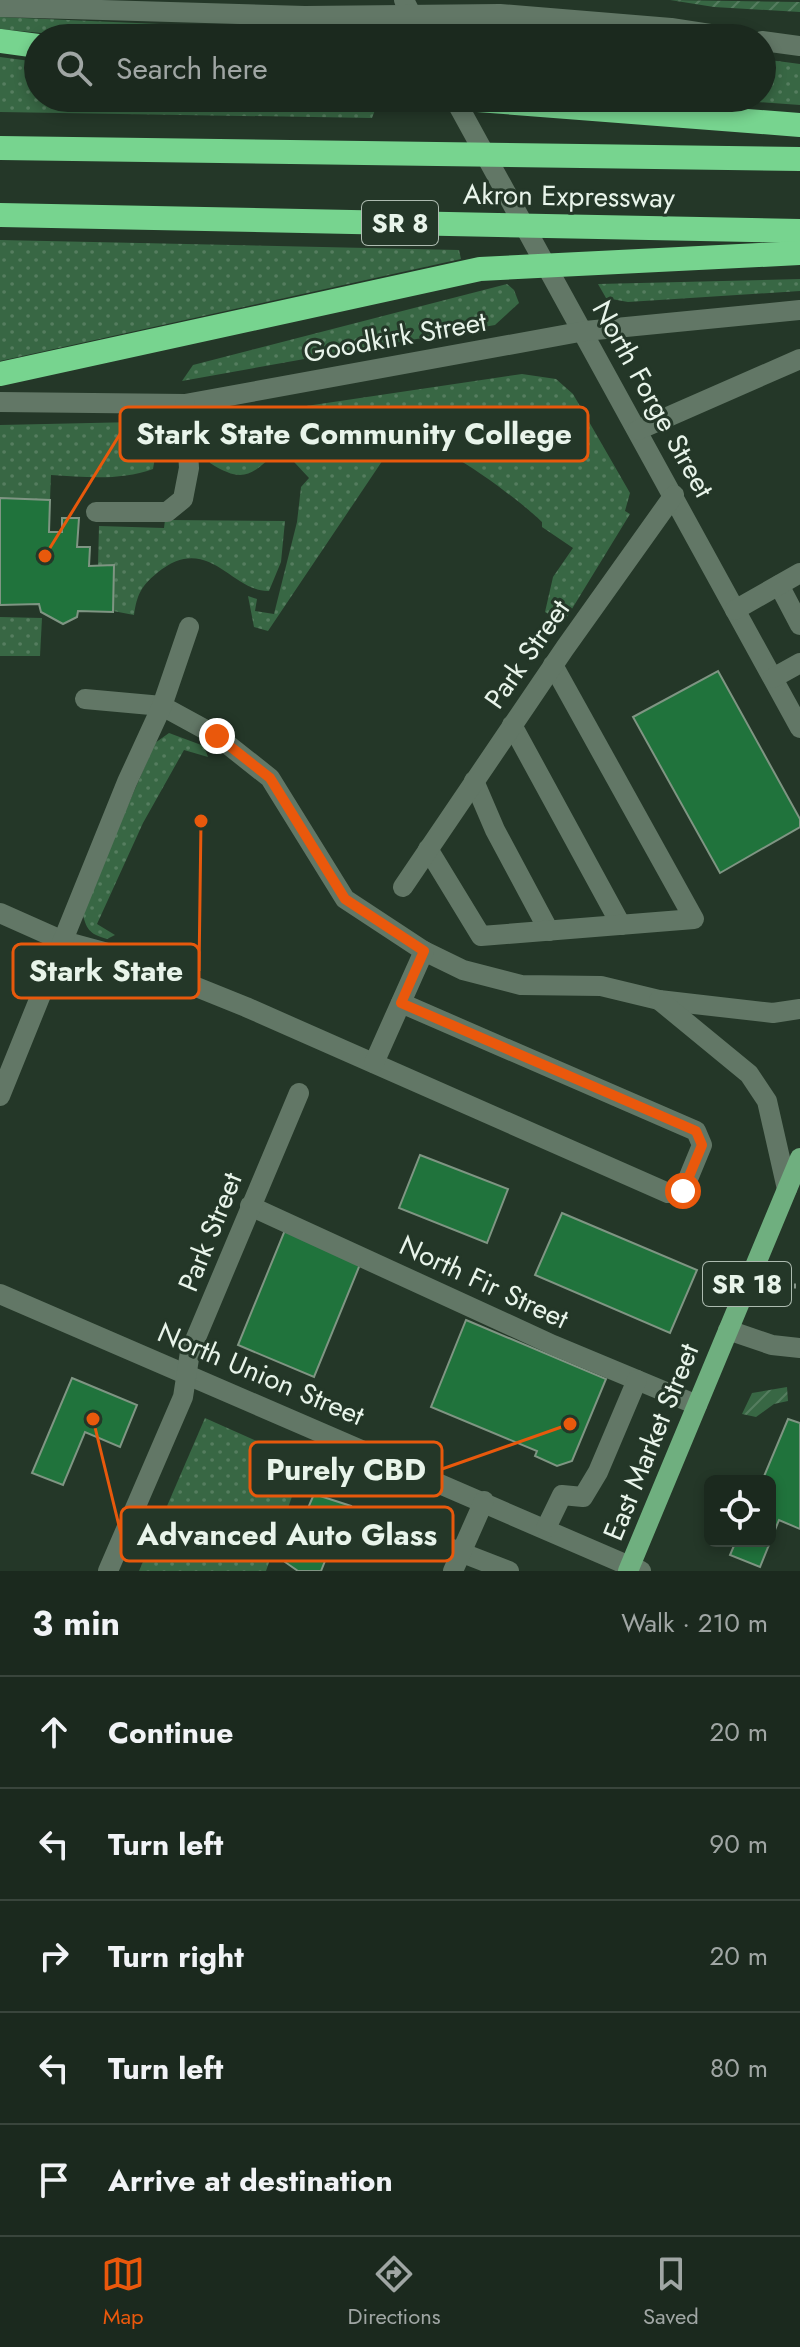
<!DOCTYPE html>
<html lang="en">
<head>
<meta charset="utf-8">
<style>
  :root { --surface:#1b291e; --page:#243127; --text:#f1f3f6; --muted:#a0a6a4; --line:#39453c; --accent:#ea580c }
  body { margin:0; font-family:Jost,sans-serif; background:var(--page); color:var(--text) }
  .controls { position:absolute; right:24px; bottom:24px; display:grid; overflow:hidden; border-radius:12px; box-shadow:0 4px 12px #0003 }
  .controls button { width:72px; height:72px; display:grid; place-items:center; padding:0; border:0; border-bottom:2px solid var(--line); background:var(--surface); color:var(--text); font:40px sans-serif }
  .stop { position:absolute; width:24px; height:24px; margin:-18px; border:6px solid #ea580c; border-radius:50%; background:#fff }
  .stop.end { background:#ea580c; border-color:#fff; box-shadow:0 2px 8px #0008 }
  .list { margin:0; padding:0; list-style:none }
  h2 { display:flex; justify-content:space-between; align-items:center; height:104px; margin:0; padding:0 32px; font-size:34px }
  h2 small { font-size:26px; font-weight:400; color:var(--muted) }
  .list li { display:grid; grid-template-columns:52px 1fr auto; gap:24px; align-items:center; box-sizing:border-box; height:112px; padding:0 32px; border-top:2px solid var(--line) }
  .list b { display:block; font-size:30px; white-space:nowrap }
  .list em { font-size:26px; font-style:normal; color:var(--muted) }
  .icon { flex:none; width:44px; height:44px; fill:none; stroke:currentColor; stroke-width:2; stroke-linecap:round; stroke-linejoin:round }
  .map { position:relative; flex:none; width:800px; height:1571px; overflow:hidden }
  .search { position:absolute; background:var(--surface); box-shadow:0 4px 12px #0003; left:24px; right:24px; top:24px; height:88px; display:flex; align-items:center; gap:20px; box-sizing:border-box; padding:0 28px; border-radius:44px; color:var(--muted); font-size:30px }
  .sheet { height:664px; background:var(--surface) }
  nav { display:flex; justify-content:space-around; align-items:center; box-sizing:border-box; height:112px; border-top:2px solid var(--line); background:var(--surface); font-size:22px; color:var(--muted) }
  nav a { display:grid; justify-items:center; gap:4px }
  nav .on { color:var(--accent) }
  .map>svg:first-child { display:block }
</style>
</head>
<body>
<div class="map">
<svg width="800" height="1571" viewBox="0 0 800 1571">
  <defs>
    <pattern id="grass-dots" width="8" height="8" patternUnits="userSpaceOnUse" patternTransform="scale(2)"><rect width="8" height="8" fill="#386744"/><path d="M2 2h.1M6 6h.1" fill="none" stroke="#557d5f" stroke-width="1.8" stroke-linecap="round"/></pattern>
    <pattern id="garden-furrows" width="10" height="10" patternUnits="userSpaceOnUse" patternTransform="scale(2)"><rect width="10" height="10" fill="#386744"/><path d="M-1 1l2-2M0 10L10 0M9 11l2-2" fill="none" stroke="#557d5f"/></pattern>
  </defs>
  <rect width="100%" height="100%" fill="#243728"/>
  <g fill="url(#grass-dots)">
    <path d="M0,17L342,32L377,38H92L0,29Z"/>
    <path d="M0,57L38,62V98H321L377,105L372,118L0,112Z"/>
    <path d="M762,59L800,64V105L704,98H762Z"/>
    <path d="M0,240L459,250L461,259L0,361Z"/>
    <path d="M800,279V291L628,302L606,298L598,284Z"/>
    <path d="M507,284L514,290L519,303L495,325L182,381L193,365Z"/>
    <path d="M522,374L556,379L573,394L630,493L625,511L630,514L567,617L561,621L545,612L553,577L573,548L542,527V522C526,506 459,454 438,451C421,449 415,445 399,436L268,631L254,627L248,596L257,599L255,611L274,614L297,522L301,487L309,478L281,448C253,473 246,486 210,463L206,443L219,442L224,423L232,417Z"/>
    <path d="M136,422L158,440L153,469C120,481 85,477 51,475L50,500L0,498V425Z"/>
    <path d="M165,520L285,521L281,562L269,591C231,592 208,531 157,573C141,586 137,595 134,615L113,611L114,565H98L99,526L164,528Z"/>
    <path d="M0,617L42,618L40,656H0Z"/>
    <path d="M169,733L204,746L208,757L184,750L143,823L97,924L115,935L107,939C89,934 86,929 82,911L155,743Z"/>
    <path d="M205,1418L304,1462L266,1571H139Z"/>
  </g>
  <g fill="url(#garden-furrows)">
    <path d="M670,0L800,2V12L714,7Z"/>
    <path d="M787,1387L788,1401L774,1404L756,1417L742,1414L752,1393Z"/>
  </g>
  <g fill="#20733c" stroke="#7f9583" stroke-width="2">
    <path d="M0,498L50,500L49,532H62V518H79L77,547H90L89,566L114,565L113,612L78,611L77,617L63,624L41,612L39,604L0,605Z"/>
    <path d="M718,671L800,819V827L720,873L633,717Z"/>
    <path d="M420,1155L508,1189L487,1243L399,1208Z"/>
    <path d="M562,1213L697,1270L670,1333L535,1275Z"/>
    <path d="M285,1230L361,1262L314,1377L238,1345Z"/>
    <path d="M466,1320L606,1379L572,1461L557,1466L535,1456L537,1451L431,1407Z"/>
    <path d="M72,1378L137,1405L120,1447L85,1432L63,1485L32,1473Z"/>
    <path d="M788,1419L800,1423V1529L779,1520L760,1567L730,1555L736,1541H770V1481H762Z"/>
    <path d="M314,1494L351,1506L336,1548L331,1546L321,1571H298L285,1562Z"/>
  </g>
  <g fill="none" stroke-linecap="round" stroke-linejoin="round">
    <path stroke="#869589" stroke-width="5" stroke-dasharray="2 6" stroke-linecap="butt" d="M794,1286H800"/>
    <g stroke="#627766" stroke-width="20">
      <path d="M404,0L423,38"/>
      <path d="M0,7L305,16L500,14L671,28L736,38"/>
      <path d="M762,41L800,46"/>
      <path d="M454,98L800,728"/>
      <path d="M0,402L185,404L585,331L800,310"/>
      <path d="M638,430L800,359"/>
      <path d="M96,512H167L183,499L189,468L185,404"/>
      <path d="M779,585L800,625"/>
      <path d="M735,610L800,573"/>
      <path d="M773,678L800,663"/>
      <path d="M85,699L162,706L217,736L270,778L345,899L424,951L463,970L521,985L601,986L659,1000L773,1013L800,1009"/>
      <path d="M512,725L621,925"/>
      <path d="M474,781L495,830L549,931"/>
      <path d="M428,849L481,936L694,919L553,665"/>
      <path d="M403,887L565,648L674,495"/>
      <path d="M0,913L63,941L122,957L246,1007L668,1193L683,1191L702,1145L696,1131L401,1003"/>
      <path d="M659,1000L749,1074L767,1101L787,1189"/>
      <path d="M374,1063L424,951"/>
      <path d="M0,1096L127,782L162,706L189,627"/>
      <path d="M250,1206L553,1345L697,1405"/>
      <path d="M0,1294L641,1571"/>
      <path d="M728,1330L772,1345L800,1348"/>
      <path d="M372,1518L509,1571"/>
      <path d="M546,1528L562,1495L583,1497L598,1472L637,1380"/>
      <path d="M108,1571L183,1397L190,1352L299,1093"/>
      <path d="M453,1571L484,1501"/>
    </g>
    <path stroke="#6faf7f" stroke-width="20" d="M628,1571L800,1158"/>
    <g stroke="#77d48f" stroke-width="24">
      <path d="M0,41L38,46"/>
      <path d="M451,98L800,125"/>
      <path d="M0,148L800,159"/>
      <path d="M0,215L800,231"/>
      <path d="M0,374L480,269L800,253"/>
    </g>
  </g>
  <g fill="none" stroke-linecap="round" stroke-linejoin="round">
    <path stroke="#ea580c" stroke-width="10" d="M217,736L270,778L345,899L424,951L401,1003L696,1131L702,1145L683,1191"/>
  </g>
  <g text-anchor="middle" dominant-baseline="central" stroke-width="6" stroke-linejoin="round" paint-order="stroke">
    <g fill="#243728" stroke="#adbbb0" stroke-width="2">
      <rect x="362" y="201" width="76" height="44" rx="6"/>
      <rect x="703" y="1262" width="88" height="44" rx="6"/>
    </g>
    <g font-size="26" font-weight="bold" fill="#e8f4ea">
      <text x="400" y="223">SR 8</text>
      <text x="747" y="1284">SR 18</text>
    </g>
    <g font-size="28" fill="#e8f4ea" stroke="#243728">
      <text transform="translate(569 196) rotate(1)">Akron Expressway</text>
      <text transform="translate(395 337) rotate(-10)">Goodkirk Street</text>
      <text transform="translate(653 399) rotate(61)">North Forge Street</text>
      <text transform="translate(527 654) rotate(-55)">Park Street</text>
      <text transform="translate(210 1232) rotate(-68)">Park Street</text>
      <text transform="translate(484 1282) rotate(25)">North Fir Street</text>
      <text transform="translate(261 1374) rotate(23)">North Union Street</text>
      <text transform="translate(651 1442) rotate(-68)">East Market Street</text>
    </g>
  </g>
  <path fill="none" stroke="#e8590c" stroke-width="3" d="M45 556L120 434M201 821L199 971M570 1424L442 1469M93 1419L121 1534"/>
  <g fill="#e8590c" stroke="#243728" stroke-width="3">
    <circle cx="45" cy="556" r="8"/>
    <circle cx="201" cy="821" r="8"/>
    <circle cx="570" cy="1424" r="8"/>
    <circle cx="93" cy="1419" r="8"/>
  </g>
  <g fill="#243728" stroke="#e8590c" stroke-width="3">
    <rect x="120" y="407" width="468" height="54" rx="8"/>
    <rect x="13" y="944" width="186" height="54" rx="8"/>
    <rect x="250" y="1442" width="192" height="54" rx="8"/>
    <rect x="121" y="1507" width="332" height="54" rx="8"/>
  </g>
  <g font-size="30" text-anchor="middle" font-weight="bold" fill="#e8f4ea">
    <text x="354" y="444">Stark State Community College</text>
    <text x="106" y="981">Stark State</text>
    <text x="346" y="1480">Purely CBD</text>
    <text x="287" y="1545">Advanced Auto Glass</text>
  </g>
</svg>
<div class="controls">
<button><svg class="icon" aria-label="locate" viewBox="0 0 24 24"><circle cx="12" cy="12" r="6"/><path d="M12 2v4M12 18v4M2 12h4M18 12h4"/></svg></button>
</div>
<div class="stop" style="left:683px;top:1191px"></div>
<div class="stop end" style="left:217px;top:736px"></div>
<div class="search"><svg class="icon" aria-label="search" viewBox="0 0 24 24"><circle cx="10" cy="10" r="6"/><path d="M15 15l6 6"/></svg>Search here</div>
</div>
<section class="sheet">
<h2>3 min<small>Walk · 210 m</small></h2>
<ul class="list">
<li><svg class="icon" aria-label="ahead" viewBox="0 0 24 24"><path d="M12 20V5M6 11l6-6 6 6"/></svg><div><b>Continue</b></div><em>20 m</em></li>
<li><svg class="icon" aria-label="left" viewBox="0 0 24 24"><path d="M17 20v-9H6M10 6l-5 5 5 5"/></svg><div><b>Turn left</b></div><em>90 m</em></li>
<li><svg class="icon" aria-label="right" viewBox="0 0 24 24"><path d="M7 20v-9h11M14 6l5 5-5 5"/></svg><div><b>Turn right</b></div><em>20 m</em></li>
<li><svg class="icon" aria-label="left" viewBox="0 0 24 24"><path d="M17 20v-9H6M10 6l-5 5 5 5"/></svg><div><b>Turn left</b></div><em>80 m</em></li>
<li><svg class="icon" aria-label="arrive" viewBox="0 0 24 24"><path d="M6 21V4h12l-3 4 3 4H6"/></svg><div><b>Arrive at destination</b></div></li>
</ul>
</section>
<nav>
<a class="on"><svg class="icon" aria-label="map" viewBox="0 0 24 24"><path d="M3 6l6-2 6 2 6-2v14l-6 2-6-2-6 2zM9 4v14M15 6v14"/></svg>Map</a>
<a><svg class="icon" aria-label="directions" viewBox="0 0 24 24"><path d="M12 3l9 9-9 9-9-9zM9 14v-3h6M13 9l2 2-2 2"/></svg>Directions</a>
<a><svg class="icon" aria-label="saved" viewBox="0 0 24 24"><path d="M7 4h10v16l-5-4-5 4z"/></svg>Saved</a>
</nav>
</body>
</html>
